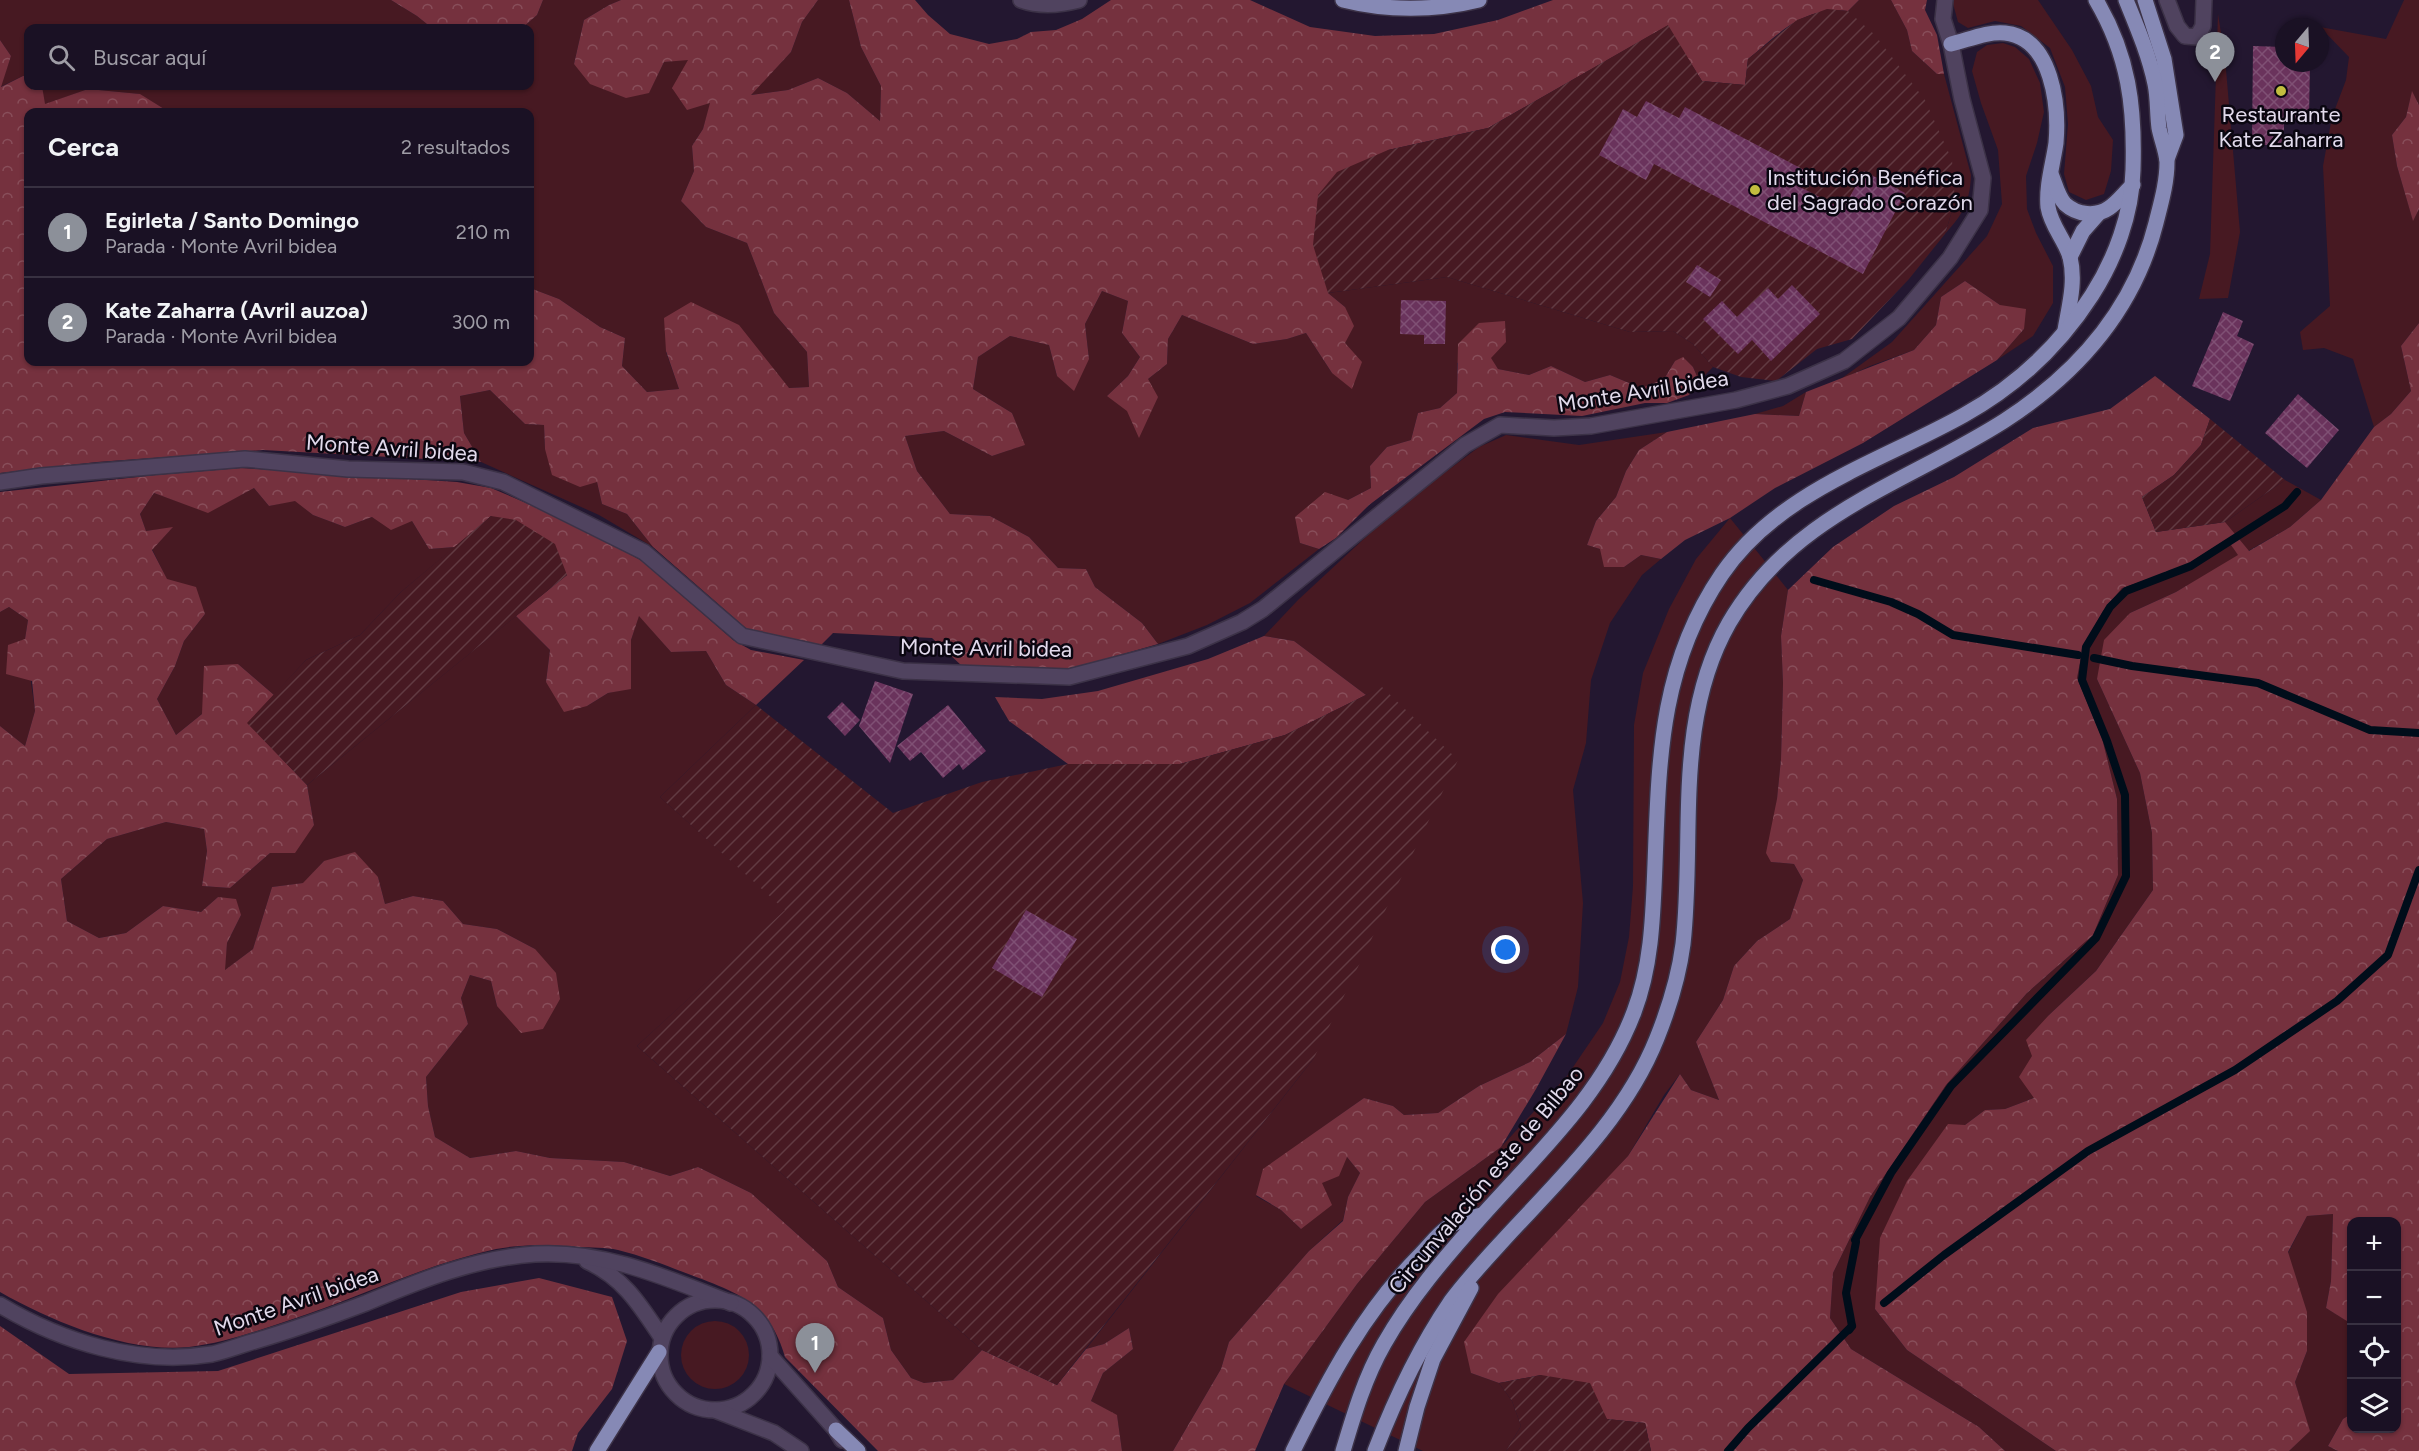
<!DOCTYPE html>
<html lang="es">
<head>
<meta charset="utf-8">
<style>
  :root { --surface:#1a1124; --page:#271f31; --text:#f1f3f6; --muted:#9f9da6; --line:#383141; --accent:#8c9099 }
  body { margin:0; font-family:Figtree,sans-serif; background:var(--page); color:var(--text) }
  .controls { position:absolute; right:18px; bottom:18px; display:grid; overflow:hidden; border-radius:12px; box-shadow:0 2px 4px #0004 }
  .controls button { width:54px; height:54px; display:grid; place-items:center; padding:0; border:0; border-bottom:2px solid var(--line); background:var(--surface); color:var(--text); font:30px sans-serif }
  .compass { position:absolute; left:2275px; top:18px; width:54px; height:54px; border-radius:50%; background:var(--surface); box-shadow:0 2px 4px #0004; rotate:199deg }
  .you { position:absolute; left:1506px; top:950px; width:21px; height:21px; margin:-15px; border:4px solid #fff; border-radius:50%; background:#1a73e8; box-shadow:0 0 0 9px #1a73e833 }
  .badge { display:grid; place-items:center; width:39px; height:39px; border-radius:50%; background:var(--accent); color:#fff; font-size:20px; font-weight:700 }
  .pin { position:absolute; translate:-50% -50px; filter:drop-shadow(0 2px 3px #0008) }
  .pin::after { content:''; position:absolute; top:32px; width:21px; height:18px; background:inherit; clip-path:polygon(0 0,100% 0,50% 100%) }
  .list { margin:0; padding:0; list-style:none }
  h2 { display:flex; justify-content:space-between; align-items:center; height:78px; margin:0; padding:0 24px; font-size:26px }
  h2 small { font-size:20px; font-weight:400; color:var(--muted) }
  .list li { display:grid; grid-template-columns:39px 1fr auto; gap:18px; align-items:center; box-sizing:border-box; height:90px; padding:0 24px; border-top:2px solid var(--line) }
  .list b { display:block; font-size:22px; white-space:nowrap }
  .list p { margin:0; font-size:20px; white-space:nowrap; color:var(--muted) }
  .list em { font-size:20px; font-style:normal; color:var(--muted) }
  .icon { flex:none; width:33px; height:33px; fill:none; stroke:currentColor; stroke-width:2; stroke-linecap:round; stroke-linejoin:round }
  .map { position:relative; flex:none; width:2419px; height:1451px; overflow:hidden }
  .search { position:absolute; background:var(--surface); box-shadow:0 2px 4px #0004; left:24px; top:24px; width:510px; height:66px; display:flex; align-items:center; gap:15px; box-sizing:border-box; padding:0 21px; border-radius:12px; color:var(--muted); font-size:22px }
  .panel { position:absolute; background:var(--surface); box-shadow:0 2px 4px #0004; left:24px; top:108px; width:510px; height:258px; border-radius:12px }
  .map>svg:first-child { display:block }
</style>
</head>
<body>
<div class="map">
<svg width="2419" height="1451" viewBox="0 0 2419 1451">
  <defs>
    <pattern id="forest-crowns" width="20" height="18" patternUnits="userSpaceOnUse" patternTransform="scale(1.5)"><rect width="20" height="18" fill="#75313e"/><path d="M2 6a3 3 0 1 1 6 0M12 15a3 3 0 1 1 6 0" fill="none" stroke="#884e5a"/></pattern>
    <pattern id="garden-furrows" width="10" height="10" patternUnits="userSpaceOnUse" patternTransform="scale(1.5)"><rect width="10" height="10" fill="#471922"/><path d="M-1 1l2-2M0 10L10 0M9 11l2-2" fill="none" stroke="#613a42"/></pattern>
    <pattern id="building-cross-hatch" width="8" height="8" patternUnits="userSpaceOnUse" patternTransform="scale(1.5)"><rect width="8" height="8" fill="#6a335c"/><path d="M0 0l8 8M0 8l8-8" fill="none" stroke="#7f5074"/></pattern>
  </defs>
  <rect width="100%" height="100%" fill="#231730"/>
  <g fill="#471922">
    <path d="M0,0H391L417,16L432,28H28V76H23L0,87L11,56L0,40Z"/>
    <path d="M543,0H621L609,5L584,20L574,64L649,92L664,62L688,59L711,102L703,129L692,146L694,171L681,201L706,227L747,243L774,313L807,352L809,387L789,388L666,352L679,389L647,392L622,366L625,338L600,327L559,299L530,288V112H169L139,94L88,89L44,105L42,86H530V28H522L537,15Z"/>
    <path d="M818,0H849L861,47L881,86L880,121L847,93L818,78L788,90L750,95L791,52L802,22Z"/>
    <path d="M1859,0H1891L1907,30L1912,51L1937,74H1944L1971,175C1970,202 1963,214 1945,234L1955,201L1848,11Z"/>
    <path d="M1952,0H2038L2072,50L2091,86L2098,117L2113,140L2111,171L2104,194L2086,200L2069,192L2064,174L2068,124L2065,87L2050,48L2021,26L1995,21L1968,28L1958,22Z"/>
    <path d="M2404,0H2419V105L2412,92L2406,117L2392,135L2397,166L2413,220L2419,209V323L2401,346L2411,391L2391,414L2374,427L2353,359L2324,348L2303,350L2300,332L2330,306L2323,166L2332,117L2346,80L2349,57L2320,27L2386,39Z"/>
    <path d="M2218,14L2225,58L2240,232L2228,298L2199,299L2210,254Z"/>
    <path d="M2003,43L2015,47L2029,59L2040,83L2044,112L2037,143L2026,176L2027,209L2036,233L2053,266V303L2033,336L1997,360L2024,329L2000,305L1965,281L1941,297L1936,325L1914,350L1870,366L1838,381L1892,342L1987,236L2002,204L1998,150L1981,103L1972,71L1977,52L1987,45Z"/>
    <path d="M1447,277L1630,332L1673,331L1693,344L1713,367L1699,381L1693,367L1675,361L1664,379L1641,388L1610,375L1585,382L1551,366L1529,375L1498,369L1490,358L1457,363V393L1440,408L1418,413L1411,440L1387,447L1370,466L1371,488L1348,500L1300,543L1319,549L1250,603L1207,625L1158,644L1142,623L1095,587L1086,569L1058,568L1029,537L990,516L950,514L917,471L905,436L944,431L992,456L1024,445L1012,413L973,389L978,357L1010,336L1049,345L1057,376L1089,359L1085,324L1102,291L1128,301L1122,333L1140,357L1128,376L1107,396L1148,379L1167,364L1168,339L1182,315L1253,344L1287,339L1306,333L1332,373L1345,343V307L1328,293Z"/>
    <path d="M490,390L525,424L544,425L545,449L597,482L602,504L627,514L653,547L599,515L481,462L464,433L460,396Z"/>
    <path d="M1806,392L1799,416L1755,414L1783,406Z"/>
    <path d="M1667,432L1639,450L1626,471L1616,497L1596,521L1587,545L1600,549L1624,567L1641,555L1661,559L1642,575L1610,623L1591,680L1586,743L1573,790L1583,903L1578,987L1566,1034L1530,1062L1479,1086L1438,1113L1404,1115L1393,1106L1364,1098L1319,1130L1256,1196L1281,1210L1301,1229L1321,1183L1347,1157L1360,1173L1348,1197L1343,1220L1309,1251L1229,1342L1221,1369L1173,1451H1122L1117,1416L1091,1401L1103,1373L1133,1349L1129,1328L1104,1344L1086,1349L1314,1058L1382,688L1366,695L1294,641L1264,636L1298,600L1396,509L1479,447L1506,435L1579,445Z"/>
    <path d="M2285,480L2321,500L2290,527L2176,592L2130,613L2097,679L2140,773L2152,833L2153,890L2096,971L2049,1015L2032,1056L2034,1098L2005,1109L1985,1110L1965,1125L1875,1309L1907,1350L2056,1451H2005L1979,1427L1851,1349L1830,1318L1833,1273L1870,1197L1946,1085L2027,993L2093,935L2118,875L2117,799L2102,738L2077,678L2083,647L2103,611L2122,588L2182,568L2227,539L2225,522Z"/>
    <path d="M254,488L269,506L295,500L313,515L345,527L372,517L412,521L429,549L455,547L401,592L360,635L306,660L274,695L238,664L202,714L176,735L157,699L175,666L184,641L205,614L167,580L152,549L172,528L146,531L140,514L154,493L208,512Z"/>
    <path d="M1730,518L1788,590L1781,636L1783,683L1781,759L1771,862L1794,864L1803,880L1790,919L1757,941L1734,966L1723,1000L1696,1042L1719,1100L1691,1090L1680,1074L1664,1095L1628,1156L1588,1201L1471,1373L1499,1383L1512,1401L1521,1426L1506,1451H1423L1284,1384L1357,1284L1425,1202L1501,1147L1567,1076L1603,1023L1620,982L1629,937L1633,886L1634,725L1643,673L1669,609L1696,559Z"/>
    <path d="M9,607L28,620L25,639L35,711L25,746L0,726V612Z"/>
    <path d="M639,615L671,652L706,651L726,685L756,705L660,797L786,910L637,1046L982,1350L953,1380L924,1383L911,1378L891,1350L883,1318L838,1287L827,1261L751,1193L698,1167L670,1176L624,1162L550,1158L516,1151L470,1158L435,1137L428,1106L426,1077L468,1024L461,998L470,975L491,981L497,1006L535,949L497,929L463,924L443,901L413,896L385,904L378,877L324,861L304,883L272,887L253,949L224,971L227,943L241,915L218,897L201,912L163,906L126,933L99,938L67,921L61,879L107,839L166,822L204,829L207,851L202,886L230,888L270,853L314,825L307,785L516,616L550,650L546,682L587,706L608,693L631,688V640Z"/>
    <path d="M2333,1214L2331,1281L2326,1308L2349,1322L2352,1320L2351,1414L2343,1419L2328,1446L2338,1451H2289L2309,1431L2295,1382L2307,1351L2288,1253L2307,1216Z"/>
    <circle cx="715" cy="1355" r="34"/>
  </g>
  <g fill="url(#forest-crowns)">
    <path d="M391,0H543L537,15L522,28H432L417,16Z"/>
    <path d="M621,0H818L802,22L791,52L751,95L788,90L818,78L847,93L880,121L881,86L861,47L849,0H915L928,15L950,34L989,44L1017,39L1031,32L1056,30L1082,19L1111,0H1250L1310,27L1375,36L1434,34L1498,20L1553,0H1859L1848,11C1801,7 1782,32 1748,59L1745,85L1702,81L1667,26L1488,128L1388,150L1328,293L1345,307L1354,326L1345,343L1362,362L1352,389L1332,373L1306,333L1287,339L1253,344L1182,315L1168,339L1167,364L1148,379L1158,397L1139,438L1127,411L1107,396L1128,376L1140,357L1122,333L1128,301L1102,291L1085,324L1089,359L1074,391L1057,376L1049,345L1010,336L978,357L973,389L1012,413L1025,445L992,456L944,431L905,436L917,471L950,514L990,516L1029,537L1058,568L1086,569L1095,587L1142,623L1158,644L1054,674L962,666L932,638L833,633L821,645L747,629L653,547L627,514L602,504L597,482L580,487L552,475L545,449L544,425L525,424L490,390L460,396L464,433L481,462L263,450L97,462L0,473V40L11,56L1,87L23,76H28V86H42L45,104L88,89L140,94L169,112H28V362H530V288L559,299L600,327L625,338L622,366L647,392L679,389L666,351L664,318L691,302L739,325L789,388L809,387L807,352L774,313L747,243L706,227L681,201L694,171L692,146L703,129L710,103L687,110L672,88L688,60L664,62L649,93L626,98L590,84L574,64L584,20L609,5Z"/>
    <path d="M1891,0H1927L1925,10L1937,35L1944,74H1937L1912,51L1907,30Z"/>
    <path d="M2412,91L2419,105V209L2413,221L2397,166L2392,135L2406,117Z"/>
    <path d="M1965,281L2000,305L2026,309L2024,329L1997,360L1863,443L1775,488L1730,518L1685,540L1661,559L1641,555L1624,567H1604L1600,549L1587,545L1596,521L1616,497L1626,471L1639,450L1667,432L1755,414L1799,416L1806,392L1914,350L1936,325L1941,297Z"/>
    <path d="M1505,321L1506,342L1491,358L1498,369L1529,375L1551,366L1585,382L1610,375L1641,388L1664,379L1675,361L1683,357L1693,367L1699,381L1689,395L1667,403H1645L1582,416L1505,412L1484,419L1369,505L1336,538L1319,549L1300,543L1295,517L1325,492L1348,500L1371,488L1370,466L1387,447L1411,440L1418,413L1440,408L1457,393L1458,344L1479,323Z"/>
    <path d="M2419,323V1451H2338L2328,1446L2343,1419L2351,1414L2352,1428H2396V1352L2399,1348L2396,1337V1222H2352V1320L2350,1323L2326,1308L2331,1281L2333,1214L2307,1216L2288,1252L2307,1312V1351L2295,1382L2310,1431L2289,1451H2056L1907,1350L1875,1309L1880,1238L1907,1181L1948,1124L1965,1125L1985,1110L2005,1109L2034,1098L2019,1077L2032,1056L2026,1040L2049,1015L2096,971L2153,890L2152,833L2140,773L2097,679L2104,640L2130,613L2176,592L2238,555L2227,539L2182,568L2122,588L2103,611L2083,647L2077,678L2102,738L2117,799L2118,875L2093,935L2027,993L1946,1085L1870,1197L1833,1273L1830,1318L1851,1349L1979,1427L2005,1451H1651L1645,1423L1607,1419L1541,1375L1499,1383L1471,1373L1464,1342L1498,1294L1628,1156L1680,1074L1691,1090L1719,1100L1696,1042L1723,1000L1734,966L1757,941L1790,919L1803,880L1794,864L1771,862L1766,853L1777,799L1781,759L1783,683L1781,636L1788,590L1833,547L1894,506L1954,477L2033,428L2110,409L2155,376L2210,419L2201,445L2174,475L2142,497L2156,532L2225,522L2249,551L2290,527L2321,500L2374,427L2391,414L2411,391L2401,346Z"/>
    <path d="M241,468L457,482L491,488L559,517L608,542L642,561L733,640L751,650L804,660L756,705L726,685L706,651L671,652L639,616L631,640V689L608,693L587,706L564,712L546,682L550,650L516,616L567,575L491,516L455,547L429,549L412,521L391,530L372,517L345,527L313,515L295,501L269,506L254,488L208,513L154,493L140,514L146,531L173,527L152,550L167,579L196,587L205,614L184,641L175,666L157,699L176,735L202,714L204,666L238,664L274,695L248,723L307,785L314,825L295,853H270L230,888L202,886L207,851L204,829L166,822L107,839L61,879L67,921L99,938L126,933L163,906L201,912L218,897L236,899L241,915L227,943L225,970L253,949L272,887L303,883L324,861L355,852L378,877L385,904L413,896L443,901L463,924L497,929L535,949L556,973L560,999L543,1029L521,1033L497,1006L491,981L470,975L461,998L468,1024L426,1077L428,1106L435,1137L470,1158L516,1151L550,1158L624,1162L670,1176L698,1167L751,1193L827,1261L838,1287L883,1318L891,1350L911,1378L924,1383L953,1380L982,1350L1057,1385L1086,1349L1104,1344L1129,1328L1133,1349L1103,1373L1091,1401L1117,1415L1122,1451H878L785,1357C770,1304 739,1293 691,1275C667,1266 643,1256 618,1250C606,1247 591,1248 578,1247C551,1245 522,1244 496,1249C425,1264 359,1298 290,1320C257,1331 224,1343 189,1347C127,1353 53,1322 0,1292V726L25,746L35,711L32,681L6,674L8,645L25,639L28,620L9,607L0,612V492L156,475Z"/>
    <path d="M1264,636L1294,641L1366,695L1285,735L1180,764H1068L1009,721L995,697L1042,699L1098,691L1208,659Z"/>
    <path d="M1566,1034L1536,1089L1501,1147L1425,1202L1357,1284L1284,1384L1255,1451H1173L1221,1369L1229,1342L1309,1251L1343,1221L1348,1197L1360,1173L1347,1157L1339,1176L1322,1183L1332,1205L1301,1229L1281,1210L1256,1195L1263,1169L1364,1098L1393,1106L1404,1115L1438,1113L1479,1086L1530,1062Z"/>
    <path d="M539,1278L612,1297L627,1341L612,1389L578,1433L572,1451H0V1326L69,1374L218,1371L461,1292Z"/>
  </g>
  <g fill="url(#garden-furrows)">
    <path d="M1827,9L1848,11L1875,35L1925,100L1952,160L1955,201L1945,234L1909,279L1852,339L1817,349L1776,381L1741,377L1713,367L1693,344L1673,331L1630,332L1447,277L1328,293L1313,245L1318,195L1337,172L1388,150L1488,128L1668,25L1702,81L1745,85L1748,59L1797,20Z"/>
    <path d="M2210,419L2285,480L2225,522L2156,532L2142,497L2174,475L2201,445Z"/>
    <path d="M491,516L516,520L555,544L567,575L307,785L247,723L306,660L360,635L401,592Z"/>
    <path d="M1382,687L1458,760L1314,1058L1057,1385L982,1350L637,1046L785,910L660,797L756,705L893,813L982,782L1068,764H1180L1285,735Z"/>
    <path d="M1541,1375L1590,1383L1607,1419L1645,1423L1651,1451H1506L1521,1426L1512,1401L1499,1383Z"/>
  </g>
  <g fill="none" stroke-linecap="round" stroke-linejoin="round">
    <g stroke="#000d1a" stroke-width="8">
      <path d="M1814,580L1891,602L1918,614L1953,635L2078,655"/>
      <path d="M2094,658L2132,666L2258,683L2370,730L2419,733"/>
      <path d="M1855,1240L1891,1173L1951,1086L2096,938L2126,876L2125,795L2107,741L2082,680L2086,647L2110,607L2126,591L2191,566L2285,506L2297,492"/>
      <path d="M1884,1303L1944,1255L2088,1151L2235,1070L2337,1001L2388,955L2419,870"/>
      <path d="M1849,1330L1852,1326L1846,1293L1856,1242"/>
      <path d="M1728,1451L1748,1428L1852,1326"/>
    </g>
  </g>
  <g fill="url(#building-cross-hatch)">
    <path d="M2253,46L2284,47V63H2310L2309,119H2284V145H2252Z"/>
    <path d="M1646,101L1679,118L1685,107L1808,172L1800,187L1843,209L1864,171L1905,193L1863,274L1654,164L1646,180L1599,155L1623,109L1637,117Z"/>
    <path d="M1697,265L1721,280L1710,297L1686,282Z"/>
    <path d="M1792,285L1820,314L1771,361L1752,340L1738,354L1703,319L1722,301L1737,317L1768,288L1778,299Z"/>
    <path d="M1401,300L1446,301L1445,344H1424V335L1400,334Z"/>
    <path d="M2223,312L2243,321L2237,336L2254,344L2230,401L2192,386Z"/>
    <path d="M2298,394L2339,430L2307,468L2265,433Z"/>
    <path d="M875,681L913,694L890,763L859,726Z"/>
    <path d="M842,702L860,720L845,736L827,717Z"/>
    <path d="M948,705L986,751L963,770L959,764L943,778L921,752L910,761L897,746Z"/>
    <path d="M1026,910L1077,939L1042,997L992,968Z"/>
  </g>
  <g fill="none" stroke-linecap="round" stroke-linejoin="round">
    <g stroke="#3c3247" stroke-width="18">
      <g id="minor">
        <path d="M1021,0C1040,7 1060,5 1079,0"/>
        <path d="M2167,0L2177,26L2185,36L2197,37L2203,26L2204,0"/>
        <path d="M0,482L41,476L245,459L348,469L463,472L503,482L644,552L742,636L903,671L1069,677L1188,646L1242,622L1263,609L1465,445L1500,425L1554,428L1591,426L1736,400L1788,386L1844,361L1899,318L1950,258L1980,210L1983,178L1962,99L1951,44L1943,19L1945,0"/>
        <path d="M587,1261C624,1278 640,1305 662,1338"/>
        <circle cx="715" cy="1355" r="55"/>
        <path d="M0,1305C62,1342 139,1366 212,1354C226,1351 241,1345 255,1341C293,1330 329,1317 366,1303C421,1280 475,1258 535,1254C605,1250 667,1278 731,1303"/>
        <path d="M770,1356L836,1430L842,1440"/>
        <path d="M715,1410L774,1433L801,1451"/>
      </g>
    </g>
    <g stroke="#3c3247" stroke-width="18">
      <g id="major">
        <path d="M1343,0C1386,11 1435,11 1479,0"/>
        <path d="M2145,0L2164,59L2176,135L2167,159"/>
        <path d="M1951,44C1968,40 1988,31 2005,33C2053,38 2059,107 2056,143C2053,164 2046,186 2048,207C2051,226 2065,240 2070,257C2076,282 2069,306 2065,330"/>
        <path d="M2051,174C2055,183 2058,197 2065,204C2077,215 2096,217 2109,208C2118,202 2125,192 2133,185"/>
        <path d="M2070,257L2083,231L2098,214"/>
        <path d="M836,1430L858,1451"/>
        <path d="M597,1451L659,1352"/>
        <path d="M1293,1451C1328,1380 1364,1311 1421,1254C1429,1246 1437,1235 1447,1228C1455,1221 1470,1219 1481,1215"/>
        <path d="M1343,1451C1354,1414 1365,1377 1384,1344C1410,1298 1446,1256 1481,1217C1538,1153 1603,1094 1634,1012C1652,965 1653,914 1655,864C1659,758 1660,665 1722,574C1779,491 1880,462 1964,415C2016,386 2060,345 2092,295C2115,259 2132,214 2133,170C2135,107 2129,56 2096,0"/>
        <path d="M1375,1451C1395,1399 1419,1348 1451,1301C1468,1278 1489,1256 1509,1234C1564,1175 1627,1114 1657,1038C1669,1008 1679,975 1683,944C1695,837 1673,721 1729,623C1792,514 1905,484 2004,421C2078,373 2134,310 2156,223C2161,203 2167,183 2167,162C2166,150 2161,139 2159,128C2157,113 2158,98 2155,84C2149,55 2137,27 2126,0"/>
        <path d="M1406,1451L1417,1407L1433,1359L1471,1288"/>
      </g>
    </g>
    <use href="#minor" stroke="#50435f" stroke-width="15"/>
    <use href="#major" stroke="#8689b5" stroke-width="15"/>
  </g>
  <g fill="#c2bd3f" stroke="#0a0610" stroke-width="2">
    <circle cx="2281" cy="91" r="6"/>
    <circle cx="1755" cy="190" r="6"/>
  </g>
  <g text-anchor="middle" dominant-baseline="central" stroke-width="5" stroke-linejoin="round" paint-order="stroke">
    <g font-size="22" fill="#e2daec" stroke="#0a0610">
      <text x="2281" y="114">Restaurante<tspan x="2281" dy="25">Kate Zaharra</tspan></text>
      <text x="1767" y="177" text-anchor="start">Institución Benéfica<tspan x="1767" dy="25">del Sagrado Corazón</tspan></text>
    </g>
    <g font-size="22" fill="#e2daec" stroke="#0a0610">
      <text transform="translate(1643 391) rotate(-9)">Monte Avril bidea</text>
      <text transform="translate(392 448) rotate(4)">Monte Avril bidea</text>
      <text transform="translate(986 648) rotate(1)">Monte Avril bidea</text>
      <text transform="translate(1486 1180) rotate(-50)">Circunvalación este de Bilbao</text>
      <text transform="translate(296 1301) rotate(-19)">Monte Avril bidea</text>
    </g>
  </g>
</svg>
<div class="controls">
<button>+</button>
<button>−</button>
<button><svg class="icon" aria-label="locate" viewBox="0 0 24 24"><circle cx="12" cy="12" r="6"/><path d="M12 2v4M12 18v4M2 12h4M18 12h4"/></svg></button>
<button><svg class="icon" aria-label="layers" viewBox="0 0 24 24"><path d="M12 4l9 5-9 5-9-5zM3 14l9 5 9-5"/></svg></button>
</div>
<svg class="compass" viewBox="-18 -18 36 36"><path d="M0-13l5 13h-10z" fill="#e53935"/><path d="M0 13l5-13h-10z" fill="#9f9da6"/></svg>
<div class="you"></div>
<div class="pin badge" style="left:815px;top:1373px">1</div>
<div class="pin badge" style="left:2215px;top:82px">2</div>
<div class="search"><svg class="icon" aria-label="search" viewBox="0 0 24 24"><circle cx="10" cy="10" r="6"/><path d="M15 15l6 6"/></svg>Buscar aquí</div>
<section class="panel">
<h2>Cerca<small>2 resultados</small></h2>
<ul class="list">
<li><span class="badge">1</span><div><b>Egirleta / Santo Domingo</b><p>Parada · Monte Avril bidea</p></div><em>210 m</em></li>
<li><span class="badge">2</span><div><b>Kate Zaharra (Avril auzoa)</b><p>Parada · Monte Avril bidea</p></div><em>300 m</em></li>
</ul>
</section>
</div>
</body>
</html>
